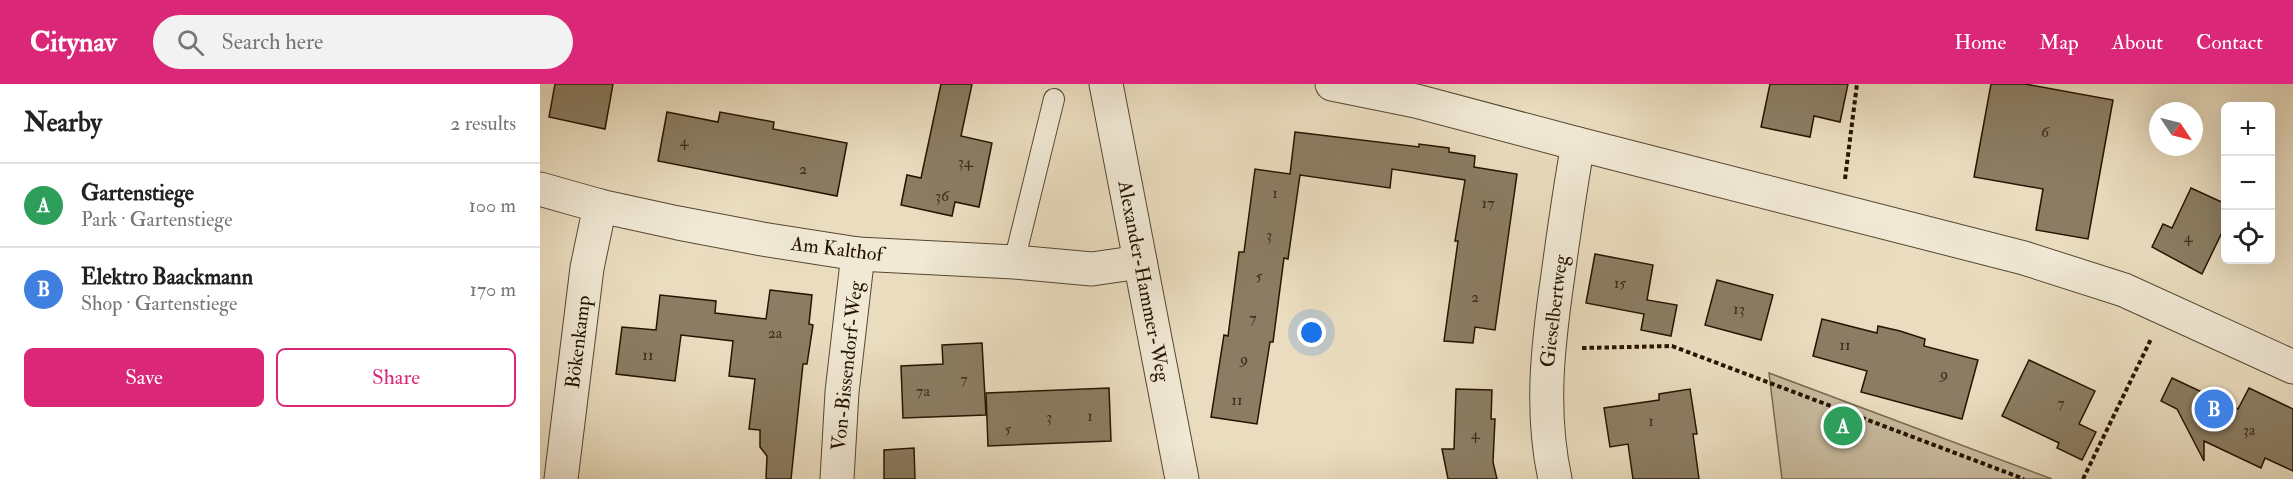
<!DOCTYPE html>
<html lang="en">
<head>
<meta charset="utf-8">
<style>
  :root { --surface:#fff; --page:#f2f2f2; --text:#222; --muted:#767676; --line:#e0e0e0; --accent:#db2777 }
  body { margin:0; font-family:"IM FELL Double Pica",serif; background:var(--page); color:var(--text) }
  .controls { position:absolute; right:18px; top:18px; display:grid; overflow:hidden; border-radius:9px; box-shadow:0 6px 24px #0002 }
  .controls button { width:54px; height:54px; display:grid; place-items:center; padding:0; border:0; border-bottom:2px solid var(--line); background:var(--surface); color:var(--text); font:30px sans-serif }
  .compass { position:absolute; left:1609px; top:18px; width:54px; height:54px; border-radius:50%; background:var(--surface); box-shadow:0 6px 24px #0002; rotate:125deg }
  .you { position:absolute; left:772px; top:249px; width:21px; height:21px; margin:-15px; border:4px solid #fff; border-radius:50%; background:#1a73e8; box-shadow:0 0 0 9px #1a73e833 }
  .badge { display:grid; place-items:center; width:39px; height:39px; border-radius:50%; background:var(--accent); color:#fff; font-size:20px; font-weight:700 }
  .pin { position:absolute; translate:-50% -50%; border:3px solid #fff; box-shadow:0 2px 6px #0006 }
  .list { margin:0; padding:0; list-style:none }
  h2 { display:flex; justify-content:space-between; align-items:center; height:78px; margin:0; padding:0 24px; font-size:26px }
  h2 small { font-size:20px; font-weight:400; color:var(--muted) }
  .list li { display:grid; grid-template-columns:39px 1fr auto; gap:18px; align-items:center; box-sizing:border-box; height:84px; padding:0 24px; border-top:2px solid var(--line) }
  .list b { display:block; font-size:22px; white-space:nowrap }
  .list p { margin:0; font-size:20px; white-space:nowrap; color:var(--muted) }
  .list em { font-size:20px; font-style:normal; color:var(--muted) }
  .actions { display:flex; gap:12px; padding:18px 24px }
  .actions a { flex:1; padding:14px 0; border:2px solid var(--accent); border-radius:9px; text-align:center; font-size:21px; color:var(--accent) }
  .actions .main { background:var(--accent); color:#fff }
  .icon { flex:none; width:33px; height:33px; fill:none; stroke:currentColor; stroke-width:2; stroke-linecap:round; stroke-linejoin:round }
  .map { position:relative; flex:none; width:1753px; height:395px; overflow:hidden }
  header { display:flex; align-items:center; gap:36px; box-sizing:border-box; height:84px; padding:0 30px; background:var(--accent); color:#fff }
  header strong { font-size:28px }
  nav { display:flex; gap:33px; margin-inline-start:auto; font-size:21px }
  .search { width:420px; height:54px; background:var(--page); display:flex; align-items:center; gap:15px; box-sizing:border-box; padding:0 21px; border-radius:33px; color:var(--muted); font-size:22px }
  main { display:flex }
  aside { flex:1; background:var(--surface) }
  .map>svg:first-child { display:block }
</style>
</head>
<body>
<header>
<strong>Citynav</strong>
<div class="search"><svg class="icon" aria-label="search" viewBox="0 0 24 24"><circle cx="10" cy="10" r="6"/><path d="M15 15l6 6"/></svg>Search here</div>
<nav><a>Home</a><a>Map</a><a>About</a><a>Contact</a></nav>
</header>
<main>
<aside>
<h2>Nearby<small>2 results</small></h2>
<ul class="list">
<li><span class="badge" style="background:#2e9e5b">A</span><div><b>Gartenstiege</b><p>Park · Gartenstiege</p></div><em>100 m</em></li>
<li><span class="badge" style="background:#3f7fe0">B</span><div><b>Elektro Baackmann</b><p>Shop · Gartenstiege</p></div><em>170 m</em></li>
</ul>
<div class="actions"><a class="main">Save</a><a>Share</a></div>
</aside>
<div class="map">
<svg width="1753" height="395" viewBox="0 0 1753 395">
  <rect width="100%" height="100%" fill="#eaddbf"/>
  <filter id="stains"><feTurbulence type="fractalNoise" baseFrequency=".00333" numOctaves="4"/><feColorMatrix values="0 0 0 0 .2 0 0 0 0 .09 0 0 0 0 .02 0 0 0 .5 -.17"/></filter>
  <radialGradient id="worn" r=".72"><stop offset=".6" stop-color="#630" stop-opacity="0"/><stop offset="1" stop-color="#630" stop-opacity=".3"/></radialGradient>
  <path fill="#c9bb9f" stroke="#776850" stroke-width="1.5" d="M1229,289L1512,395H1242Z"/>
  <g fill="#8b7d63" stroke="#251400" stroke-width="1.5">
    <path d="M15,0H73L65,45L9,33Z"/>
    <path d="M401,0H432L421,52L452,59L439,123L415,118L412,132L361,121L367,91L381,94Z"/>
    <path d="M1230,0H1308L1300,38L1274,32L1270,53L1221,43Z"/>
    <path d="M1451,0H1485L1573,16L1548,155L1496,146L1503,105L1434,93Z"/>
    <path d="M127,28L178,38L180,28L234,38L233,45L307,59L297,112L118,77Z"/>
    <path d="M755,48L879,63V60L909,64V68L935,72L934,83L977,90L955,246L935,243L933,259L904,257L918,157H915L925,96L852,85L850,104L760,91L748,175L744,174L733,258H730L717,340L671,333L684,251L688,252L699,168H704L715,85L750,90Z"/>
    <path d="M1651,104L1686,120V140L1662,190L1612,163L1623,140L1632,144Z"/>
    <path d="M1055,170L1113,181L1107,216L1137,221L1131,252L1101,246L1104,230L1046,219Z"/>
    <path d="M1177,196L1233,211L1221,256L1165,241Z"/>
    <path d="M230,206L272,211L269,240L273,241L267,280H263L251,395H226L227,372L220,363V346L209,345L215,295L189,292L193,257L141,251L135,297L76,290L82,243L116,246L120,211L176,217L175,229L226,235Z"/>
    <path d="M1282,235L1337,249L1338,242L1360,247L1385,255L1384,262L1438,276L1422,335L1321,308L1327,287L1273,272Z"/>
    <path d="M442,259L446,331L363,334L361,282L403,280L402,261Z"/>
    <path d="M1489,276L1555,307L1539,340L1556,348L1542,376L1517,364L1519,359L1462,332Z"/>
    <path d="M1632,294L1698,325L1709,304L1753,325V387L1725,374L1721,384L1664,357V377L1637,325L1621,317Z"/>
    <path d="M569,304L571,357L448,362L446,309Z"/>
    <path d="M916,305L952,306L951,335H955L953,378L957,395H908L902,365H914Z"/>
    <path d="M1150,305L1157,350H1153L1159,395H1093L1088,360L1070,363L1064,324L1119,316V310Z"/>
    <path d="M374,364L375,395H344V366Z"/>
  </g>
  <g fill="none" stroke-linecap="round" stroke-linejoin="round">
    <g stroke="#564630" stroke-width="22">
      <path id="lane" d="M474,178L514,15"/>
    </g>
    <g stroke="#564630" stroke-width="35">
      <g id="street">
        <path d="M566,0L642,395"/>
        <path d="M792,0L876,17L1038,60L1484,174L1584,206L1753,283"/>
        <path d="M0,105L60,122L138,139L222,155L318,170L474,178L552,185L600,178"/>
        <path d="M21,395L47,184L60,122"/>
        <path d="M297,395L302,308L318,170"/>
        <path d="M1015,395C1000,326 1008,260 1018,191C1024,147 1030,104 1038,60"/>
      </g>
    </g>
    <g stroke="#251400" stroke-width="4" stroke-dasharray="4.5 3" stroke-linecap="butt">
      <path d="M1305,95L1317,0"/>
      <path d="M1042,264L1132,262L1484,395"/>
      <path d="M1543,395L1611,255"/>
    </g>
    <use href="#lane" stroke="#f1e9d5" stroke-width="20"/>
    <use href="#street" stroke="#f1e9d5" stroke-width="33"/>
  </g>
  <g text-anchor="middle" dominant-baseline="central" stroke-width="4.5" stroke-linejoin="round" paint-order="stroke">
    <g font-size="16" fill="#3e2e19">
      <text x="1505" y="48">6</text>
      <text x="144" y="57">4</text>
      <text x="425" y="78">34</text>
      <text x="263" y="85">2</text>
      <text x="735" y="109">1</text>
      <text x="402" y="112">36</text>
      <text x="948" y="119">17</text>
      <text x="729" y="151">3</text>
      <text x="1648" y="153">4</text>
      <text x="719" y="192">5</text>
      <text x="1080" y="199">15</text>
      <text x="935" y="213">2</text>
      <text x="1199" y="225">13</text>
      <text x="713" y="234">7</text>
      <text x="235" y="249">2a</text>
      <text x="1305" y="261">11</text>
      <text x="108" y="271">11</text>
      <text x="704" y="275">9</text>
      <text x="1404" y="290">9</text>
      <text x="424" y="295">7</text>
      <text x="383" y="307">7a</text>
      <text x="697" y="316">11</text>
      <text x="1521" y="319">7</text>
      <text x="550" y="332">1</text>
      <text x="509" y="333">3</text>
      <text x="1111" y="337">1</text>
      <text x="468" y="345">5</text>
      <text x="1709" y="346">3a</text>
      <text x="935" y="350">4</text>
    </g>
    <g font-size="20" fill="#251400" stroke="#f1e9d5">
      <text transform="translate(297 165) rotate(7)">Am Kalthof</text>
      <text transform="translate(604 197) rotate(79)">Alexander-Hammer-Weg</text>
      <text transform="translate(1014 227) rotate(-83)">Gieselbertweg</text>
      <text transform="translate(38 258) rotate(-83)">Bökenkamp</text>
      <text transform="translate(307 282) rotate(-84)">Von-Bissendorf-Weg</text>
    </g>
  </g>
  <rect width="100%" height="100%" filter="url(#stains)"/>
  <rect width="100%" height="100%" fill="url(#worn)"/>
</svg>
<div class="controls">
<button>+</button>
<button>−</button>
<button><svg class="icon" aria-label="locate" viewBox="0 0 24 24"><circle cx="12" cy="12" r="6"/><path d="M12 2v4M12 18v4M2 12h4M18 12h4"/></svg></button>
</div>
<svg class="compass" viewBox="-18 -18 36 36"><path d="M0-13l5 13h-10z" fill="#e53935"/><path d="M0 13l5-13h-10z" fill="#767676"/></svg>
<div class="you"></div>
<div class="pin badge" style="left:1303px;top:342px;background:#2e9e5b">A</div>
<div class="pin badge" style="left:1674px;top:325px;background:#3f7fe0">B</div>
</div>
</main>
</body>
</html>
